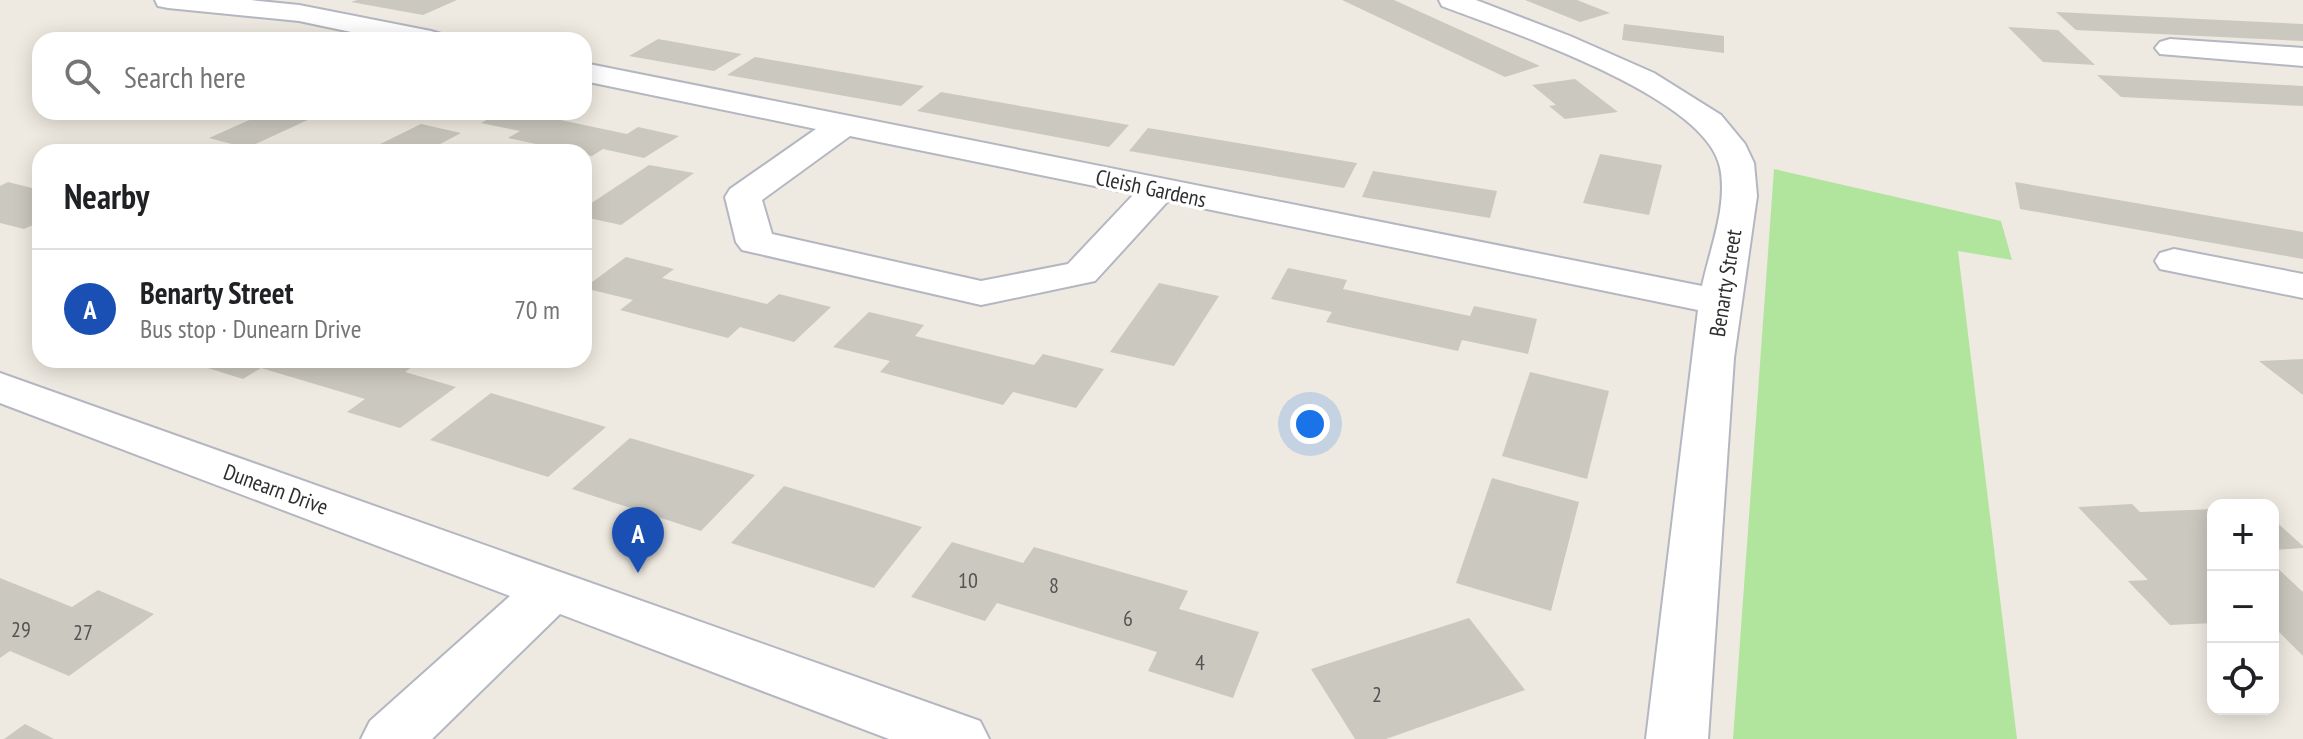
<!DOCTYPE html>
<html lang="en">
<head>
<meta charset="utf-8">
<style>
  :root { --surface:#fff; --page:#f6f6f6; --text:#202124; --muted:#757577; --line:#e0e0e0; --accent:#4257fb }
  body { margin:0; font-family:"PT Sans Narrow",sans-serif; background:var(--page); color:var(--text) }
  .controls { position:absolute; right:24px; bottom:24px; display:grid; overflow:hidden; border-radius:16px; box-shadow:0 4px 20px #0003 }
  .controls button { width:72px; height:72px; display:grid; place-items:center; padding:0; border:0; border-bottom:2px solid var(--line); background:var(--surface); color:var(--text); font:40px sans-serif }
  .you { position:absolute; left:1310px; top:424px; width:28px; height:28px; margin:-20px; border:6px solid #fff; border-radius:50%; background:#1a73e8; box-shadow:0 0 0 12px #1a73e833 }
  .badge { display:grid; place-items:center; width:52px; height:52px; border-radius:50%; background:var(--accent); color:#fff; font-size:26px; font-weight:700 }
  .pin { position:absolute; translate:-50% -66px; filter:drop-shadow(0 2px 4px #0008) }
  .pin::after { content:''; position:absolute; top:42px; width:28px; height:24px; background:inherit; clip-path:polygon(0 0,100% 0,50% 100%) }
  .list { margin:0; padding:0; list-style:none }
  h2 { display:flex; justify-content:space-between; align-items:center; height:104px; margin:0; padding:0 32px; font-size:34px }
  h2 small { font-size:26px; font-weight:400; color:var(--muted) }
  .list li { display:grid; grid-template-columns:52px 1fr auto; gap:24px; align-items:center; box-sizing:border-box; height:120px; padding:0 32px; border-top:2px solid var(--line) }
  .list b { display:block; font-size:30px; white-space:nowrap }
  .list p { margin:0; font-size:26px; white-space:nowrap; color:var(--muted) }
  .list em { font-size:26px; font-style:normal; color:var(--muted) }
  .icon { flex:none; width:44px; height:44px; fill:none; stroke:currentColor; stroke-width:2; stroke-linecap:round; stroke-linejoin:round }
  .map { position:relative; flex:none; width:2303px; height:739px; overflow:hidden }
  .search { position:absolute; background:var(--surface); box-shadow:0 4px 20px #0003; left:32px; top:32px; width:560px; height:88px; display:flex; align-items:center; gap:20px; box-sizing:border-box; padding:0 28px; border-radius:24px; color:var(--muted); font-size:30px }
  .panel { position:absolute; background:var(--surface); box-shadow:0 4px 20px #0003; left:32px; top:144px; width:560px; height:224px; border-radius:24px }
  .map>svg:first-child { display:block }
</style>
</head>
<body>
<div class="map">
<svg width="2303" height="739" viewBox="0 0 2303 739">
  <rect width="100%" height="100%" fill="#efeae1"/>
  <path fill="#b1e59e" d="M1774,169L2001,221L2012,260L1958,251L2017,739H1733Z"/>
  <g fill="#cbc8bf">
    <path d="M357,0H457L423,15L351,2Z"/>
    <path d="M1342,0H1394L1540,66L1505,77Z"/>
    <path d="M1525,0H1577L1610,13L1580,22Z"/>
    <path d="M2056,12L2303,24V41L2076,30Z"/>
    <path d="M1624,24L1724,36V53L1622,40Z"/>
    <path d="M2008,27L2058,30L2095,65L2043,62Z"/>
    <path d="M658,39L742,54L714,71L629,56Z"/>
    <path d="M755,57L924,86L901,106L727,75Z"/>
    <path d="M2097,75L2303,86V106L2121,97Z"/>
    <path d="M1575,79L1618,112L1565,119L1549,106L1556,105L1532,85Z"/>
    <path d="M941,92L1129,125L1109,147L917,111Z"/>
    <path d="M267,112H325L247,148L209,138Z"/>
    <path d="M501,112H554L546,117L627,134L638,127L679,136L644,158L603,149L592,156L508,138L520,131L481,123Z"/>
    <path d="M421,124L461,133L425,152H364Z"/>
    <path d="M1148,128L1357,163L1344,188L1129,151Z"/>
    <path d="M1600,154L1662,165L1649,215L1583,203Z"/>
    <path d="M649,165L694,173L621,225L584,217V208Z"/>
    <path d="M1373,171L1497,191L1490,218L1362,197Z"/>
    <path d="M8,182L40,190V222L24,229L0,223V186Z"/>
    <path d="M2015,182L2303,232V259L2020,209Z"/>
    <path d="M626,257L674,269L662,278L767,304L779,294L831,307L794,342L740,327L728,338L620,310L633,300L584,288Z"/>
    <path d="M1288,268L1347,280L1343,289L1470,316L1474,306L1537,319L1528,354L1462,340L1458,351L1326,322L1332,312L1271,299Z"/>
    <path d="M1159,283L1219,296L1174,366L1110,352Z"/>
    <path d="M869,312L924,325L915,336L1034,365L1043,354L1104,369L1076,408L1013,392L1003,405L880,372L890,361L833,347Z"/>
    <path d="M2303,359V395L2259,361Z"/>
    <path d="M202,360H422L405,372L456,387L400,428L347,412L365,399L261,368L243,379L195,364Z"/>
    <path d="M1530,372L1609,391L1587,479L1502,456Z"/>
    <path d="M491,393L548,410L606,427L548,477L430,440Z"/>
    <path d="M630,438L691,456L755,475L701,531L572,489Z"/>
    <path d="M1492,478L1579,502L1551,611L1456,583Z"/>
    <path d="M784,486L852,506L922,527L874,588L731,543Z"/>
    <path d="M2132,504L2140,512L2213,509V623L2170,625L2128,581L2148,580L2078,507Z"/>
    <path d="M2273,519L2303,546V548L2273,550Z"/>
    <path d="M952,542L1023,563L1034,547L1188,591L1179,609L1259,632L1233,698L1148,671L1157,652L997,603L985,621L911,597Z"/>
    <path d="M2273,564L2303,592V656L2273,626Z"/>
    <path d="M0,578L72,607L98,590L154,614L69,676L10,651L0,658Z"/>
    <path d="M1469,618L1525,690L1386,739H1355L1311,669Z"/>
    <path d="M25,724L54,739H4Z"/>
  </g>
  <g fill="none" stroke-linecap="round" stroke-linejoin="round">
    <g stroke="#b4b6c1" stroke-width="4">
      <g id="minor">
        <path d="M155,0H250L299,5L431,31L441,34L445,40H389L299,21L168,8L158,6Z"/>
        <path d="M1439,0H1476L1570,36L1654,73L1721,115L1745,144L1754,163L1757,196L1734,358L1708,739H1646L1698,310L1168,201L1095,281L981,305L742,250L736,242L725,197L730,189L816,129L584,81V63L1702,286C1710,249 1728,205 1720,167C1705,95 1507,31 1442,6ZM850,136L1134,194L1068,264L981,281L772,234L762,200Z"/>
        <path d="M2170,39L2303,48V66L2160,54L2155,48L2160,42Z"/>
        <path d="M2174,249L2303,274V298L2160,269L2155,261L2160,253Z"/>
        <path d="M0,373L980,721L989,739H889L560,614L432,739H361L370,721L510,596L0,403Z"/>
      </g>
    </g>
    <use href="#minor" fill="#fff" fill-rule="evenodd"/>
  </g>
  <g text-anchor="middle" dominant-baseline="central" stroke-width="7" stroke-linejoin="round" paint-order="stroke">
    <g font-size="22" fill="#2e2e2e" stroke="#fff">
      <text transform="translate(1151 188) rotate(12)">Cleish Gardens</text>
      <text transform="translate(1725 283) rotate(-81)">Benarty Street</text>
      <text transform="translate(276 489) rotate(20)">Dunearn Drive</text>
    </g>
    <g font-size="22" fill="#555452">
      <text x="968" y="580">10</text>
      <text x="1054" y="585">8</text>
      <text x="1128" y="618">6</text>
      <text x="21" y="629">29</text>
      <text x="83" y="632">27</text>
      <text x="1200" y="662">4</text>
      <text x="1377" y="694">2</text>
    </g>
  </g>
</svg>
<div class="controls">
<button>+</button>
<button>−</button>
<button><svg class="icon" aria-label="locate" viewBox="0 0 24 24"><circle cx="12" cy="12" r="6"/><path d="M12 2v4M12 18v4M2 12h4M18 12h4"/></svg></button>
</div>
<div class="you"></div>
<div class="pin badge" style="left:638px;top:573px;background:#1a4fb4">A</div>
<div class="search"><svg class="icon" aria-label="search" viewBox="0 0 24 24"><circle cx="10" cy="10" r="6"/><path d="M15 15l6 6"/></svg>Search here</div>
<section class="panel">
<h2>Nearby<small></small></h2>
<ul class="list">
<li><span class="badge" style="background:#1a4fb4">A</span><div><b>Benarty Street</b><p>Bus stop · Dunearn Drive</p></div><em>70 m</em></li>
</ul>
</section>
</div>
</body>
</html>
